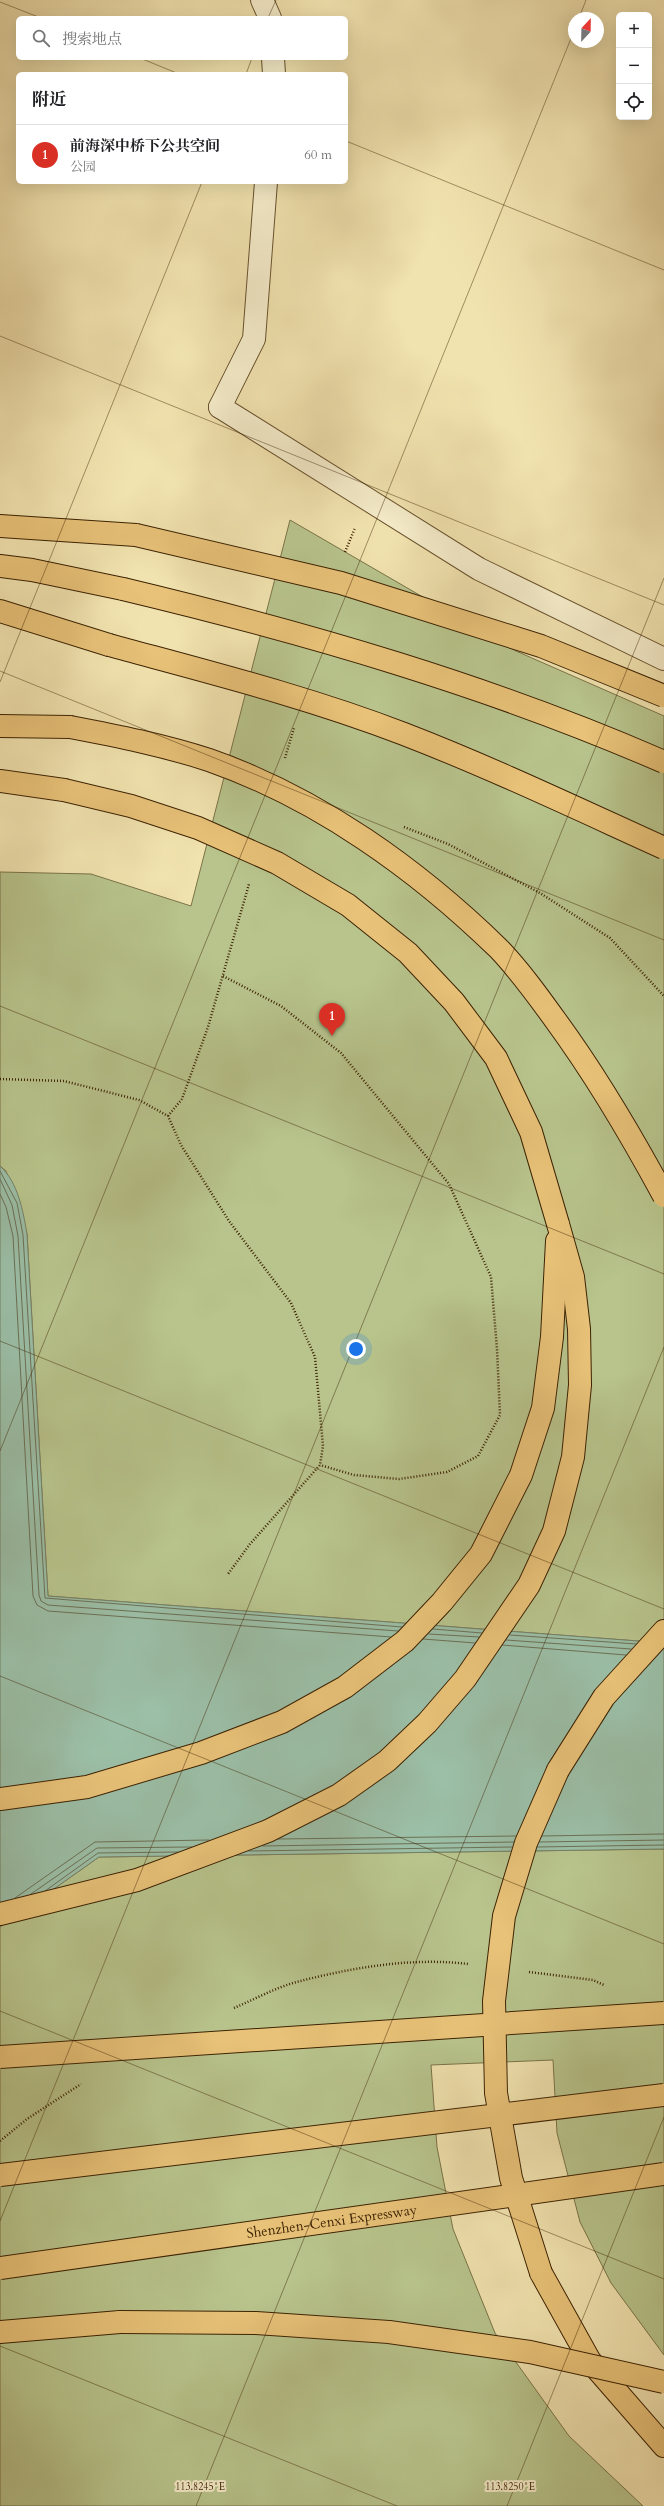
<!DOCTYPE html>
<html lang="zh">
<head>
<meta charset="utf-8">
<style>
  :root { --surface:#fff; --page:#f2f2f2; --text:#202124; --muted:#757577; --line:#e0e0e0; --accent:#d93025 }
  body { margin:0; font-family:Cardo,"Noto Serif SC",serif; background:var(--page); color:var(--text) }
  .controls { position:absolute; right:12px; top:12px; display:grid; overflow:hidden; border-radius:6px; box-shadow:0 4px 16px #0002 }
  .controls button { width:36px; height:36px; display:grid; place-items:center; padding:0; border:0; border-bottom:1px solid var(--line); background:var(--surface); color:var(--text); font:20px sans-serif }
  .compass { position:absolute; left:568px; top:12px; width:36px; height:36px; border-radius:50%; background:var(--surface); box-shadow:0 4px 16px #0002; rotate:22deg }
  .you { position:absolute; left:356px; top:1349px; width:14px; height:14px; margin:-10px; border:3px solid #fff; border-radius:50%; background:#1a73e8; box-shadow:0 0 0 6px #1a73e833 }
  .badge { display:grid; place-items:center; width:26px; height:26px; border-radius:50%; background:var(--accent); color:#fff; font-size:13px; font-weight:700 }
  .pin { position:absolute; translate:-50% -33px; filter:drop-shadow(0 1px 2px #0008) }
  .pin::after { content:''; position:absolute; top:21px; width:14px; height:12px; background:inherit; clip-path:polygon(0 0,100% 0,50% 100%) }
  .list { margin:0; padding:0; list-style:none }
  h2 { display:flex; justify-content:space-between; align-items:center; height:52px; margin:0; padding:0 16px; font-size:17px }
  h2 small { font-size:13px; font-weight:400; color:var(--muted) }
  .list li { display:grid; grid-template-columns:26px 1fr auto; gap:12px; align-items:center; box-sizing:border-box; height:60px; padding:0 16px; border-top:1px solid var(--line) }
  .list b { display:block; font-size:15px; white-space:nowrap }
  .list p { margin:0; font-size:13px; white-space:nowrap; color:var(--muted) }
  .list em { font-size:13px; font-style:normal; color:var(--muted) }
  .icon { flex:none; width:22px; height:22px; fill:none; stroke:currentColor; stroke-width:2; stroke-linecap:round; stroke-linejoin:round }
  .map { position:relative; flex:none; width:664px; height:2506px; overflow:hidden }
  .search { position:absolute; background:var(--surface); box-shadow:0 4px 16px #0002; left:16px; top:16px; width:332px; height:44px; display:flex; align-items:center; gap:10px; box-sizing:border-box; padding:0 14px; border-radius:6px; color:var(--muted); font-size:15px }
  .panel { position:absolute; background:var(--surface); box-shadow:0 4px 16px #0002; left:16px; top:72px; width:332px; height:112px; border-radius:6px }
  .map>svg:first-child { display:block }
</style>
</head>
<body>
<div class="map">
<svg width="664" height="2506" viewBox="0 0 664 2506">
  <rect width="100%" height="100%" fill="#f1e3af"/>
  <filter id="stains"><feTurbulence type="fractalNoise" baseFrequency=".005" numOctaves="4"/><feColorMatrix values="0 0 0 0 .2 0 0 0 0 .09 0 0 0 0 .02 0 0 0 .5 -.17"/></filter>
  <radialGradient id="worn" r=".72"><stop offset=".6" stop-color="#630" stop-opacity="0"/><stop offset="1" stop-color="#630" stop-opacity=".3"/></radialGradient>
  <g fill="#b8c48c" stroke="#7a7348">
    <path d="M290,520L516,651L664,716V1643L48,1596L27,1234L6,1171L0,1166V872L91,874L191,906Z"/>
    <path d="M664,1849V2355L611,2283L580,2222L557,2133L553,2060L431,2065L437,2147L453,2229L495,2333L569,2436L643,2506H0V1927L99,1857Z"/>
  </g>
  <path fill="#9bbfa7" stroke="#758065" d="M0,1166C18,1182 23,1211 27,1234L48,1596L664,1643V1849L99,1857L0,1927Z"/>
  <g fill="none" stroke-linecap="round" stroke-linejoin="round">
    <g stroke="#6c7055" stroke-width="1">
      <path d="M0,1171L17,1203L23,1235L45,1598L402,1627"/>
      <path d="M0,1179L12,1205L18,1236L39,1595L41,1601L48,1605L398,1631"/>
      <path d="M0,1194L6,1207L13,1236L33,1596L37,1605L48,1611L391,1637"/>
      <path d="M433,1629L482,1633"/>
      <path d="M429,1634L479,1637"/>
      <path d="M510,1635L636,1644"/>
      <path d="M423,1639L475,1643"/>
      <path d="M506,1640L631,1649"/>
      <path d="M502,1645L626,1655"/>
      <path d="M542,1836L664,1834"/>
      <path d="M278,1839L516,1836"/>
      <path d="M540,1842L664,1840"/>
      <path d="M263,1846L514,1842"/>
      <path d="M537,1847L664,1845"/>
      <path d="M249,1851L512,1847"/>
      <path d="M45,1891L98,1853L178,1852"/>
      <path d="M31,1894L97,1848L192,1847"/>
      <path d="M15,1898L95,1842L209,1840"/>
    </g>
    <g stroke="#69522e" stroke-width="24">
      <g id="service">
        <path d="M262,0L270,18"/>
        <path d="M273,58L274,74"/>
        <path d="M220,407L254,339L266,182"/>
      </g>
    </g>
    <g stroke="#69522e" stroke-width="24">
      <path id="minor" d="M220,407L479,569L664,659"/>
    </g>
    <g stroke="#3c2203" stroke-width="24">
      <g id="motorway">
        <path d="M0,526L136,535"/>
        <path d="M0,566L32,570L123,589"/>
        <path d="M0,611L109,645"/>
        <path d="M0,726L70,727"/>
        <path d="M0,781L64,790"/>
        <path d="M558,1770L604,1697L664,1631"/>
        <path d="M0,1799L87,1787L201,1753L282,1722L345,1687L405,1641L442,1602L481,1554L521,1475L543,1408L552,1337L557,1241"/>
        <path d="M0,1914L137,1880L268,1831L339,1795L387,1761L427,1723L465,1679L529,1585L554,1531L573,1457L580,1385L579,1329L573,1277L558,1224"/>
        <path d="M541,2273L590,2361L664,2446"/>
        <path d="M0,2332L120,2322"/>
      </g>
    </g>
    <g stroke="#3c2203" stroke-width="2.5" stroke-dasharray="1 2" stroke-linecap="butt">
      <path d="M345,552L355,528"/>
      <path d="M285,758L294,728"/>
      <path d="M404,827L448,844L540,893L610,938L664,996"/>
      <path d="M223,976L281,1006L341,1053L449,1184L491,1277L497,1349L500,1415L478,1456L447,1472L399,1479L354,1475L320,1465"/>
      <path d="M0,1079L64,1081L139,1100L168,1116L181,1145L229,1221L291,1303L315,1357L323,1446L320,1465L250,1544L228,1574"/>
      <path d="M168,1116L182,1099L208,1027L249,884"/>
      <path d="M529,1972L593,1980L604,1985"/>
      <path d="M234,2008C253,2000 273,1989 293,1983C349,1968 411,1957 468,1964"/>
      <path d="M0,2141L27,2119L81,2084"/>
    </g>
    <use href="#service" stroke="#f6edcb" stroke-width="22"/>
    <use href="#minor" stroke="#f6edcb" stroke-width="22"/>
    <use href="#motorway" stroke="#e8c278" stroke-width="22"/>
    <g stroke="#3c2203" stroke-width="24" stroke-linecap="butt">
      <g id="motorway-bridge">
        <path d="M136,535L341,583L541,646L664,696"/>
        <path d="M123,589C307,633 490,686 664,762"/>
        <path d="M109,645C208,672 308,697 404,734C492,768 578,809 664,848"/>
        <path d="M70,727C117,736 163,745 209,760C318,798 417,869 499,949C520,971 538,996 556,1021C597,1077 631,1135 664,1196"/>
        <path d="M64,790L131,806L198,828L277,863L348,905L408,953L454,1002L496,1058L531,1132L558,1224"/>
        <path d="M0,2057L664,2013"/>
        <path d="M0,2175L664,2095"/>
        <path id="s1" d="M0,2268L664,2174"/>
        <path d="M541,2273L511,2178L496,2093L494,2001L504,1916L526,1843L558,1770"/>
        <path d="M120,2322L256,2323L389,2332L530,2352L664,2382"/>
      </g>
    </g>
    <use href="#motorway-bridge" stroke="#e8c278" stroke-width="22"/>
  </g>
  <path fill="none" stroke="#3c2203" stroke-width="1" stroke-opacity="0.45" d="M0,2L41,18M268,18L276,0M579,18L586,0M140,58L179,74M246,74L252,58M346,141L664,270M0,336L664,605M0,671L664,940M0,682L202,182M0,1006L664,1274M0,1341L664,1609M0,1451L574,31M0,1676L664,1944M0,2011L664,2279M0,2221L664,578M0,2346L397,2506M196,2506L664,1347M507,2506L664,2117"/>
  <g text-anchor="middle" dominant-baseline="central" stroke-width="4" stroke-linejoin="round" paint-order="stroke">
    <g font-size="14" fill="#3c2203" stroke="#f6edcb">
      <text stroke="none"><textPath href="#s1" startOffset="335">Shenzhen-Cenxi Expressway</textPath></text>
    </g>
  </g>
  <g font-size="10" text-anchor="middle" fill="#3c2203" stroke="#f6edcb" stroke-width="4" stroke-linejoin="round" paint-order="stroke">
    <text x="200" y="2490">113.8245°E</text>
    <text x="510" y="2490">113.8250°E</text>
  </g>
  <rect width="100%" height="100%" filter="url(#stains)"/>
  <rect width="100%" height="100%" fill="url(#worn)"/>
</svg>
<div class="controls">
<button>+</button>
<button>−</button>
<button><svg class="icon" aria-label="locate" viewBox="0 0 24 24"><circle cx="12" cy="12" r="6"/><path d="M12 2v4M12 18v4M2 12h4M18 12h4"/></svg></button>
</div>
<svg class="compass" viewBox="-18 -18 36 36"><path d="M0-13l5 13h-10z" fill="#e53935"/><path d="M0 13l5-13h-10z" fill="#757577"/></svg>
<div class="you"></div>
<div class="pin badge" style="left:332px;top:1036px">1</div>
<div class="search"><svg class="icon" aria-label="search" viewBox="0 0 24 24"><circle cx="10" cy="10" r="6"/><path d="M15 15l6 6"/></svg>搜索地点</div>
<section class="panel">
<h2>附近<small></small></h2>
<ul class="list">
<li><span class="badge">1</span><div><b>前海深中桥下公共空间</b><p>公园</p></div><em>60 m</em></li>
</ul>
</section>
</div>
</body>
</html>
